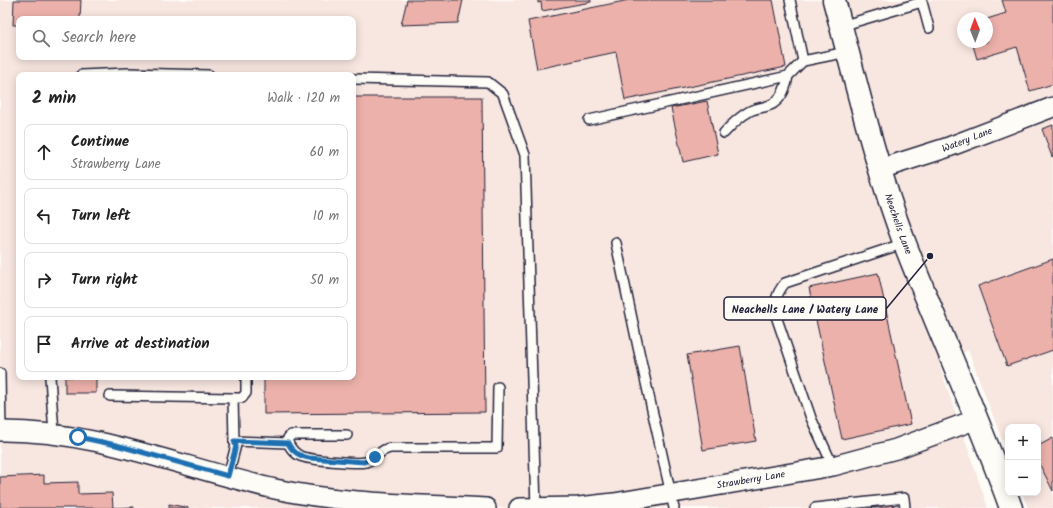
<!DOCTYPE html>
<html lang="en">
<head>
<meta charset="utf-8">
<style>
  :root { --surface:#fff; --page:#f6f6f6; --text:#222; --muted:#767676; --line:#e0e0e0 }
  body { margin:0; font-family:Kalam,sans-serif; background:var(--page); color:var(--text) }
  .controls { position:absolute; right:12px; bottom:12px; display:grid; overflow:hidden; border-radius:8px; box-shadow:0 2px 10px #0003 }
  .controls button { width:36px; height:36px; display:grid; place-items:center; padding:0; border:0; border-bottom:1px solid var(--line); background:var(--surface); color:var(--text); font:20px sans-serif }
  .compass { position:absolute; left:957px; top:12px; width:36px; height:36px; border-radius:50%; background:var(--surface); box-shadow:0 2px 10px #0003; rotate:359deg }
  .stop { position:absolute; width:12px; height:12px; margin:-9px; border:3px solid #1f6fb2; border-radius:50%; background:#fff }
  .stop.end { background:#1f6fb2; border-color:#fff; box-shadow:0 1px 4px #0008 }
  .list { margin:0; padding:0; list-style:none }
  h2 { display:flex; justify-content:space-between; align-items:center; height:52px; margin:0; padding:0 16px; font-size:17px }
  h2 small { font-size:13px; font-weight:400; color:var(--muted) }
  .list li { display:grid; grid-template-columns:26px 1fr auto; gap:12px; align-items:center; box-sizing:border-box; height:56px; margin:0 8px 8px; padding:0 8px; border:1px solid var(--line); border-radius:8px }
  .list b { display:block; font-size:15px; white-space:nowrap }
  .list p { margin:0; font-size:13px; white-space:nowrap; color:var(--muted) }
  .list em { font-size:13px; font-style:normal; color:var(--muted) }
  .icon { flex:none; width:22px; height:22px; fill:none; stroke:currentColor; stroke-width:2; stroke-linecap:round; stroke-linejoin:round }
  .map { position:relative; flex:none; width:1053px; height:508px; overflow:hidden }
  .search { position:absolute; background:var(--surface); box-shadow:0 2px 10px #0003; left:16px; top:16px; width:340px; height:44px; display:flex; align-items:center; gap:10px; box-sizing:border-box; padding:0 14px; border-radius:8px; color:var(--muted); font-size:15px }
  .panel { position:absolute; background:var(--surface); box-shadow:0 2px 10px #0003; left:16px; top:72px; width:340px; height:308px; border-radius:8px }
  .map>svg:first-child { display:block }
</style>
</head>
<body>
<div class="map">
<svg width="1053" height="508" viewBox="0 0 1053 508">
  <rect width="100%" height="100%" fill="#fdfcf7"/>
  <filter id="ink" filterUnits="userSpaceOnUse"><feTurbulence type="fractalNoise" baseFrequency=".025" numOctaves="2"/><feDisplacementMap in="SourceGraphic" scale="8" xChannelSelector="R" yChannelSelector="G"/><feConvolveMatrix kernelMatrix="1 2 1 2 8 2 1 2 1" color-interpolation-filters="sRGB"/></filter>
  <g filter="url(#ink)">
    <path fill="#f8e6e0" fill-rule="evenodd" d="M0,0H1053V508H1028L1022,493H1038V427H1008V455L968,350L939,364L988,508H0ZM963,18H987V42H963ZM19,19H353V57H19ZM19,75H353V377H19Z"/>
    <g fill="#ecb1aa" stroke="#22223b">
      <path d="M14,0H81L80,19H19V25H13Z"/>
      <path d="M407,0H463L458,23L401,25Z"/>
      <path d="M538,0H591V2L542,11L541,2L538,3Z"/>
      <path d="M629,0H773L786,67L625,100L616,52L537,69L528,21Z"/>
      <path d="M1002,0H1053V84L1030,91L1017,47L977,59L972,42H987V19L1006,13Z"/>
      <path d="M353,97H482L485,412L264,414V377H353Z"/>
      <path d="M707,101L718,154L683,162L671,108Z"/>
      <path d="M1053,125V156L1052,157L1042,129Z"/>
      <path d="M1053,259V350L1007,366L978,286Z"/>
      <path d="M878,273L911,424L842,439L809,288Z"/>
      <path d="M740,346L756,441L703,450L687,355Z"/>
      <path d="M65,377H147H96V393H65Z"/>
      <path d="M1053,438V491L1038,461V446Z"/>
      <path d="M44,475V483L78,482V494L112,493L113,508L134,507V508H0V477Z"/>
      <path d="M169,504L189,508H169Z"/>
      <path d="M891,504L896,508H871Z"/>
    </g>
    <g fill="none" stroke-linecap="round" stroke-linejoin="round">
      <g stroke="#22223b" stroke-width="12">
        <g id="lane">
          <path d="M790,0L803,61L847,52"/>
          <path d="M841,26L922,2L929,28"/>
          <path d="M81,75L128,73L209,75"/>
          <path d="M353,79L488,82L503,94L525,155L536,508"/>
          <path d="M589,120L788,76"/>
          <path d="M724,133C732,124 739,117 750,111C757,107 767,108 774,103C782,98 787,85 788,76L803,61"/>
          <path d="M616,243L638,347L674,508"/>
          <path d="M0,373L1,431"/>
          <path d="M50,377L54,433"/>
          <path d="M110,396L233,398L234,441L236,445L228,476"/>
          <path d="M233,398H242L246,393V377"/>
          <path d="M234,441L288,443V438L291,435H347"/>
          <path d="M288,443C291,449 294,453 300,456C309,460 356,464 366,462C376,459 379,450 390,448H497L498,387"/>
          <path d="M833,466L811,418L776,316C775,302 775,295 785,283L905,243"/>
          <path d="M815,508L904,498L905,508"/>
        </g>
      </g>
      <g stroke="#22223b" stroke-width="22">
        <g id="street">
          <path id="s1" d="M880,169L946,148L1053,107"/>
          <path d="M0,431C96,430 183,468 275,489C344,504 416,504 486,508"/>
          <path id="s2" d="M519,508L579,507L614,503L833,466L896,449L977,419"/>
        </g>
      </g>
      <g stroke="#22223b" stroke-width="25">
        <g id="secondary">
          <path id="s3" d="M834,0C856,82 875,165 905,244C939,332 979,419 1011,508"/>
        </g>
      </g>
      <use href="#lane" stroke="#fdfcf7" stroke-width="9"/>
      <use href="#street" stroke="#fdfcf7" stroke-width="19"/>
      <use href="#secondary" stroke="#fdfcf7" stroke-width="22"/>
    </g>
  </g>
  <g fill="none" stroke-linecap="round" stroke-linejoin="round" filter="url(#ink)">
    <path stroke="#1f6fb2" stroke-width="5" d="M78,437L116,445L228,476L236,446L234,441L288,443C292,452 299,456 309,458L364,462L375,457"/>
  </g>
  <g text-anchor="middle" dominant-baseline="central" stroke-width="4" stroke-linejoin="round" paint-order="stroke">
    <g font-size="10" fill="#22223b" stroke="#fdfcf7">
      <text stroke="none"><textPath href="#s1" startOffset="92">Watery Lane</textPath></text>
      <text stroke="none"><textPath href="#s3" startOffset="233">Neachells Lane</textPath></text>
      <text stroke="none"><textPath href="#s2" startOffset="234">Strawberry Lane</textPath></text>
    </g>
  </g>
  <path fill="none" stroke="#22223b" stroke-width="1.5" d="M930 256L886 309"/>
  <circle fill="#22223b" stroke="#fdfcf7" stroke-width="1.5" cx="930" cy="256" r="4"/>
  <rect fill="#fdfcf7" stroke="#22223b" stroke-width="1.5" x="724" y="297" width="162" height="23" rx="4"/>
  <g font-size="11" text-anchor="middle" font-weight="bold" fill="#22223b">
    <text x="805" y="313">Neachells Lane / Watery Lane</text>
  </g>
</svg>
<div class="controls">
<button>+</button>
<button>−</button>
</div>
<svg class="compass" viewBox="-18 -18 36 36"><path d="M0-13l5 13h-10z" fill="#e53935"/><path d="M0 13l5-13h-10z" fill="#767676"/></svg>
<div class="stop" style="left:78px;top:437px"></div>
<div class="stop end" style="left:375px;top:457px"></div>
<div class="search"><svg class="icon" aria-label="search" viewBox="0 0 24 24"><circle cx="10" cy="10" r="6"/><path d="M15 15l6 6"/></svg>Search here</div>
<section class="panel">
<h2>2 min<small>Walk · 120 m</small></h2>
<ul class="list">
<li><svg class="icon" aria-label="ahead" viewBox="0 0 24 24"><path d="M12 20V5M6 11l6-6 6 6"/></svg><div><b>Continue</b><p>Strawberry Lane</p></div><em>60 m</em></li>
<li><svg class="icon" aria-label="left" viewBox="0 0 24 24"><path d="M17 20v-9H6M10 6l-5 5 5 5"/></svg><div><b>Turn left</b></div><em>10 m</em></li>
<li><svg class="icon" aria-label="right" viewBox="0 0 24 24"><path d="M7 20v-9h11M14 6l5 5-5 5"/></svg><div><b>Turn right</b></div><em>50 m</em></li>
<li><svg class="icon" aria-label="arrive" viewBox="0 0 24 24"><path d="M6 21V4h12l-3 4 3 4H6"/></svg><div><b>Arrive at destination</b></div></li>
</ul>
</section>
</div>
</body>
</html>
